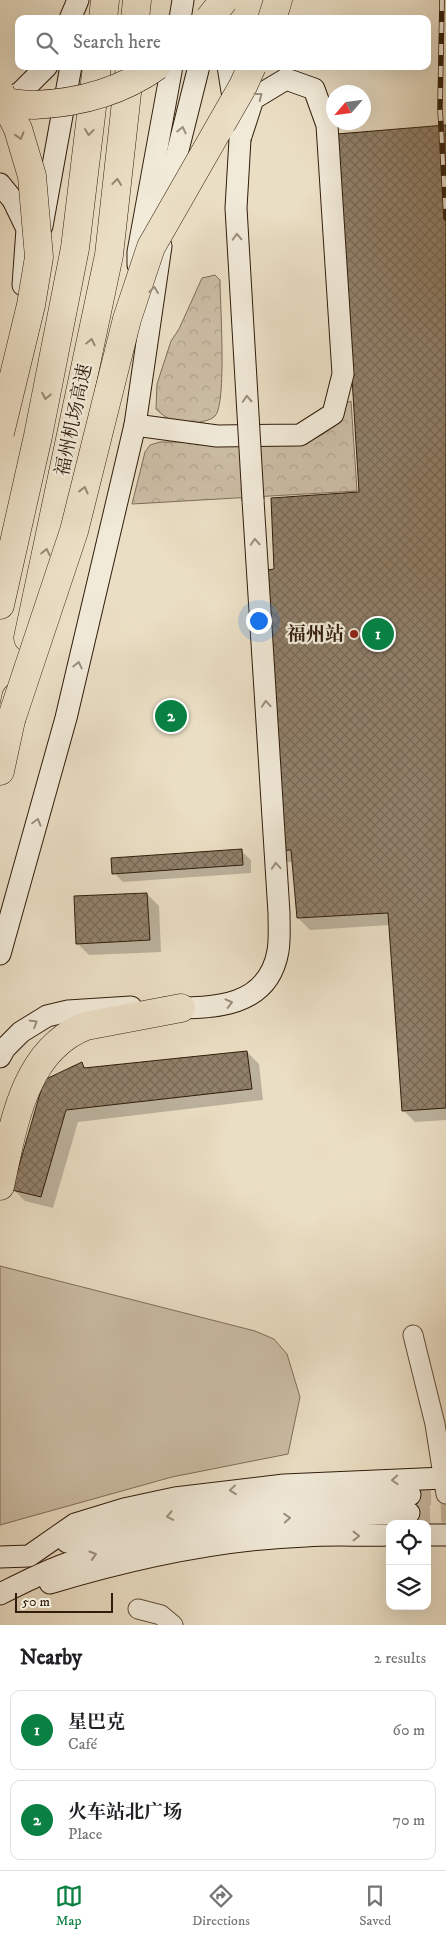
<!DOCTYPE html>
<html lang="en">
<head>
<meta charset="utf-8">
<style>
  :root { --surface:#fff; --page:#f2f2f2; --text:#202124; --muted:#757577; --line:#e0e0e0; --accent:#0b8043 }
  body { margin:0; font-family:"IM FELL DW Pica","Noto Serif SC",serif; background:var(--page); color:var(--text) }
  .controls { position:absolute; right:15px; bottom:15px; display:grid; overflow:hidden; border-radius:10px; box-shadow:0 5px 20px #0002 }
  .controls button { width:45px; height:45px; display:grid; place-items:center; padding:0; border:0; border-bottom:1px solid var(--line); background:var(--surface); color:var(--text); font:25px sans-serif }
  .compass { position:absolute; left:326px; top:85px; width:45px; height:45px; border-radius:50%; background:var(--surface); box-shadow:0 5px 20px #0002; rotate:242deg }
  .scale { position:absolute; left:15px; bottom:12px; width:98px; box-sizing:border-box; padding-left:5px; border:2px solid #311d0b; border-top:0; font-size:14px; line-height:18px; white-space:nowrap; color:#311d0b; -webkit-text-stroke:4px #f1ead9; paint-order:stroke }
  .you { position:absolute; left:258px; top:620px; width:18px; height:18px; margin:-12px; border:4px solid #fff; border-radius:50%; background:#1a73e8; box-shadow:0 0 0 8px #1a73e833 }
  .badge { display:grid; place-items:center; width:32px; height:32px; border-radius:50%; background:var(--accent); color:#fff; font-size:16px; font-weight:700 }
  .pin { position:absolute; translate:-50% -50%; border:2px solid #fff; box-shadow:0 1px 5px #0006 }
  .list { margin:0; padding:0; list-style:none }
  h2 { display:flex; justify-content:space-between; align-items:center; height:65px; margin:0; padding:0 20px; font-size:21px }
  h2 small { font-size:16px; font-weight:400; color:var(--muted) }
  .list li { display:grid; grid-template-columns:32px 1fr auto; gap:15px; align-items:center; box-sizing:border-box; height:80px; margin:0 10px 10px; padding:0 10px; border:1px solid var(--line); border-radius:10px }
  .list b { display:block; font-size:19px; white-space:nowrap }
  .list p { margin:0; font-size:16px; white-space:nowrap; color:var(--muted) }
  .list em { font-size:16px; font-style:normal; color:var(--muted) }
  .icon { flex:none; width:28px; height:28px; fill:none; stroke:currentColor; stroke-width:2; stroke-linecap:round; stroke-linejoin:round }
  .map { position:relative; flex:none; width:446px; height:1625px; overflow:hidden }
  .search { position:absolute; background:var(--surface); box-shadow:0 5px 20px #0002; left:15px; right:15px; top:15px; height:55px; display:flex; align-items:center; gap:12px; box-sizing:border-box; padding:0 18px; border-radius:10px; color:var(--muted); font-size:19px }
  .sheet { height:245px; background:var(--surface) }
  nav { display:flex; justify-content:space-around; align-items:center; box-sizing:border-box; height:70px; border-top:1px solid var(--line); background:var(--surface); font-size:14px; color:var(--muted) }
  nav a { display:grid; justify-items:center; gap:2px }
  nav .on { color:var(--accent) }
  .map>svg:first-child { display:block }
</style>
</head>
<body>
<div class="map">
<svg width="446" height="1625" viewBox="0 0 446 1625">
  <defs>
    <pattern id="forest-crowns" width="20" height="18" patternUnits="userSpaceOnUse" patternTransform="scale(1.25)"><rect width="20" height="18" fill="#cbbda5"/><path d="M2 6a3 3 0 1 1 6 0M12 15a3 3 0 1 1 6 0" fill="none" stroke="#afa28d"/></pattern>
    <pattern id="building-cross-hatch" width="8" height="8" patternUnits="userSpaceOnUse" patternTransform="scale(1.25)"><rect width="8" height="8" fill="#91816b"/><path d="M0 0l8 8M0 8l8-8" fill="none" stroke="#776956"/></pattern>
  </defs>
  <rect width="100%" height="100%" fill="#eadec4"/>
  <filter id="stains"><feTurbulence type="fractalNoise" baseFrequency=".004" numOctaves="4"/><feColorMatrix values="0 0 0 0 .2 0 0 0 0 .09 0 0 0 0 .02 0 0 0 .5 -.17"/></filter>
  <radialGradient id="worn" r=".72"><stop offset=".6" stop-color="#630" stop-opacity="0"/><stop offset="1" stop-color="#630" stop-opacity=".3"/></radialGradient>
  <path fill="#cbbda5" stroke="#7e6d58" d="M0,1266L255,1331L274,1339L287,1354L300,1397L288,1454L172,1477L0,1525Z"/>
  <g fill="url(#forest-crowns)" stroke="#7e6d58">
    <path d="M215,275L220,280C220,302 227,404 215,416C210,421 200,422 193,423C178,425 166,419 156,409L157,384L171,341L179,329L202,278Z"/>
    <path d="M351,401L357,491L132,504L145,452L150,445L160,442H303C330,434 334,427 346,403Z"/>
  </g>
  <g fill="#0003">
    <path d="M446,126V1120L415,1122L403,1110L390,925L310,930L298,918L293,862H285L275,570L360,494Z"/>
    <path d="M241,851L251,860V873L123,882L114,873Z"/>
    <path d="M147,894L159,906L161,952L89,955L77,943Z"/>
    <path d="M247,1052L259,1064L263,1100L78,1122L53,1208L25,1201L13,1189L82,1064L87,1069Z"/>
  </g>
  <g fill="url(#building-cross-hatch)" stroke="#311d0b">
    <path d="M446,125V1108L402,1111L388,913L297,918L291,850L272,851L260,571L274,569L271,498L359,492L337,134Z"/>
    <path d="M242,849L243,865L112,874L111,858Z"/>
    <path d="M147,893L150,940L76,944L74,896Z"/>
    <path d="M247,1051L252,1089L66,1110L41,1197L12,1190L44,1080L82,1062L84,1068Z"/>
  </g>
  <g fill="none" stroke-linecap="round" stroke-linejoin="round">
    <g stroke="#c5b79f" stroke-width="21" stroke-dasharray="21 11" stroke-linecap="butt">
      <path d="M410,1495L446,1494"/>
      <path d="M409,1513L446,1512"/>
    </g>
    <g stroke="#5f4d39" stroke-width="21">
      <g id="tertiary">
        <path d="M413,1335L435,1424L446,1494"/>
        <path d="M138,1609L161,1615L173,1625"/>
      </g>
    </g>
    <g stroke="#311d0b" stroke-width="23">
      <g id="secondary">
        <path d="M70,19L78,0"/>
        <path d="M180,19L183,0"/>
        <path d="M228,66L235,110"/>
        <path d="M0,101L20,93L47,66"/>
        <path d="M0,184L13,200L27,229L23,285"/>
        <path d="M165,216L168,190L199,66"/>
        <path d="M42,226L71,66"/>
        <path d="M138,265V252L172,66"/>
        <path d="M135,425L217,436L300,435L333,414L343,374L327,125L314,89L286,79L253,99L240,139"/>
        <path d="M0,954L66,718L135,425L161,246"/>
        <path d="M166,1008C212,1008 268,1009 278,951C280,939 279,925 279,913L253,500"/>
        <path d="M0,1057L5,1048L21,1032L47,1016L68,1011L131,1007"/>
        <path d="M427,1535H446"/>
        <path d="M67,1542C94,1532 121,1526 149,1520C236,1502 321,1499 410,1495"/>
        <path d="M0,1557L29,1556L75,1524L124,1509L175,1498L284,1485L444,1478"/>
        <path d="M50,1583C133,1558 220,1539 306,1536C334,1534 362,1536 390,1535"/>
        <path d="M0,1594C26,1581 52,1568 80,1559C145,1537 215,1524 284,1518C326,1515 368,1515 409,1513"/>
      </g>
    </g>
    <g stroke="#311d0b" stroke-width="29">
      <g id="motorway">
        <path d="M103,19L105,0"/>
        <path d="M135,19L137,0"/>
        <path d="M272,19L278,0"/>
        <path d="M0,605L38,436L75,248L97,66"/>
        <path d="M28,638L109,255L130,66"/>
        <path d="M0,771L16,697"/>
        <path d="M0,1186C13,1128 23,1050 86,1026L181,1008"/>
      </g>
    </g>
    <use href="#tertiary" stroke="#f1ead9" stroke-width="19"/>
    <use href="#secondary" stroke="#f1ead9" stroke-width="21"/>
    <use href="#motorway" stroke="#eadec4" stroke-width="28"/>
    <g stroke="#311d0b" stroke-width="5.5">
      <path id="rail" d="M442,0L440,108L446,218"/>
    </g>
    <use href="#rail" stroke="#f1ead9" stroke-width="4" stroke-dasharray="11" stroke-linecap="butt"/>
    <g stroke="#311d0b" stroke-width="23" stroke-linecap="butt">
      <path id="secondary-bridge" d="M240,139L236,208L253,500"/>
    </g>
    <g stroke="#311d0b" stroke-width="29" stroke-linecap="butt">
      <g id="motorway-bridge">
        <path d="M209,19L224,0"/>
        <path d="M0,92L18,129L32,176L39,257L31,305L0,433"/>
        <path d="M0,101C11,103 23,105 34,105C78,103 121,92 157,66"/>
        <path d="M11,720L74,531L127,319L151,247L243,86L252,66"/>
      </g>
    </g>
    <use href="#secondary-bridge" stroke="#f1ead9" stroke-width="21"/>
    <use href="#motorway-bridge" stroke="#eadec4" stroke-width="28"/>
  </g>
  <defs><path id="oneway-chevron" d="M-2-3.5L2.5 0L-2 3.5" fill="none" stroke-width="1.6" stroke-linecap="round" stroke-linejoin="round" transform="scale(1.25)"/></defs>
  <g stroke="#9b8e7c">
    <use href="#oneway-chevron" transform="translate(259 96) rotate(-37)"/>
    <use href="#oneway-chevron" transform="translate(182 130) rotate(-77)"/>
    <use href="#oneway-chevron" transform="translate(237 237) rotate(-92)"/>
    <use href="#oneway-chevron" transform="translate(154 290) rotate(-82)"/>
    <use href="#oneway-chevron" transform="translate(247 399) rotate(-93)"/>
    <use href="#oneway-chevron" transform="translate(255 542) rotate(-93)"/>
    <use href="#oneway-chevron" transform="translate(78 665) rotate(-77)"/>
    <use href="#oneway-chevron" transform="translate(266 704) rotate(-94)"/>
    <use href="#oneway-chevron" transform="translate(37 822) rotate(-74)"/>
    <use href="#oneway-chevron" transform="translate(276 866) rotate(-94)"/>
    <use href="#oneway-chevron" transform="translate(229 1003) rotate(-14)"/>
    <use href="#oneway-chevron" transform="translate(34 1023) rotate(-31)"/>
    <use href="#oneway-chevron" transform="translate(395 1480) rotate(177)"/>
    <use href="#oneway-chevron" transform="translate(233 1490) rotate(174)"/>
    <use href="#oneway-chevron" transform="translate(170 1516) rotate(169)"/>
    <use href="#oneway-chevron" transform="translate(287 1518) rotate(-4)"/>
    <use href="#oneway-chevron" transform="translate(356 1536)"/>
    <use href="#oneway-chevron" transform="translate(93 1555) rotate(-16)"/>
  </g>
  <g stroke="#978771">
    <use href="#oneway-chevron" transform="translate(89 132) rotate(97)"/>
    <use href="#oneway-chevron" transform="translate(20 136) rotate(73)"/>
    <use href="#oneway-chevron" transform="translate(117 182) rotate(-84)"/>
    <use href="#oneway-chevron" transform="translate(91 342) rotate(-78)"/>
    <use href="#oneway-chevron" transform="translate(46 396) rotate(101)"/>
    <use href="#oneway-chevron" transform="translate(84 490) rotate(-76)"/>
    <use href="#oneway-chevron" transform="translate(46 552) rotate(-78)"/>
  </g>
  <circle fill="#8f2418" stroke="#f1ead9" stroke-width="2" cx="354" cy="634" r="5"/>
  <g text-anchor="middle" dominant-baseline="central" stroke-width="4.5" stroke-linejoin="round" paint-order="stroke">
    <g font-size="19" fill="#311d0b" stroke="#f1ead9">
      <text transform="translate(74 420) rotate(-78)">福州机场高速</text>
    </g>
    <g font-size="19" font-weight="bold" fill="#311d0b" stroke="#f1ead9" text-anchor="end">
      <text x="344" y="634">福州站</text>
    </g>
  </g>
  <rect width="100%" height="100%" filter="url(#stains)"/>
  <rect width="100%" height="100%" fill="url(#worn)"/>
</svg>
<div class="controls">
<button><svg class="icon" aria-label="locate" viewBox="0 0 24 24"><circle cx="12" cy="12" r="6"/><path d="M12 2v4M12 18v4M2 12h4M18 12h4"/></svg></button>
<button><svg class="icon" aria-label="layers" viewBox="0 0 24 24"><path d="M12 4l9 5-9 5-9-5zM3 14l9 5 9-5"/></svg></button>
</div>
<svg class="compass" viewBox="-18 -18 36 36"><path d="M0-13l5 13h-10z" fill="#e53935"/><path d="M0 13l5-13h-10z" fill="#757577"/></svg>
<div class="scale">50 m</div>
<div class="you"></div>
<div class="pin badge" style="left:378px;top:634px">1</div>
<div class="pin badge" style="left:171px;top:716px">2</div>
<div class="search"><svg class="icon" aria-label="search" viewBox="0 0 24 24"><circle cx="10" cy="10" r="6"/><path d="M15 15l6 6"/></svg>Search here</div>
</div>
<section class="sheet">
<h2>Nearby<small>2 results</small></h2>
<ul class="list">
<li><span class="badge">1</span><div><b>星巴克</b><p>Café</p></div><em>60 m</em></li>
<li><span class="badge">2</span><div><b>火车站北广场</b><p>Place</p></div><em>70 m</em></li>
</ul>
</section>
<nav>
<a class="on"><svg class="icon" aria-label="map" viewBox="0 0 24 24"><path d="M3 6l6-2 6 2 6-2v14l-6 2-6-2-6 2zM9 4v14M15 6v14"/></svg>Map</a>
<a><svg class="icon" aria-label="directions" viewBox="0 0 24 24"><path d="M12 3l9 9-9 9-9-9zM9 14v-3h6M13 9l2 2-2 2"/></svg>Directions</a>
<a><svg class="icon" aria-label="saved" viewBox="0 0 24 24"><path d="M7 4h10v16l-5-4-5 4z"/></svg>Saved</a>
</nav>
</body>
</html>
